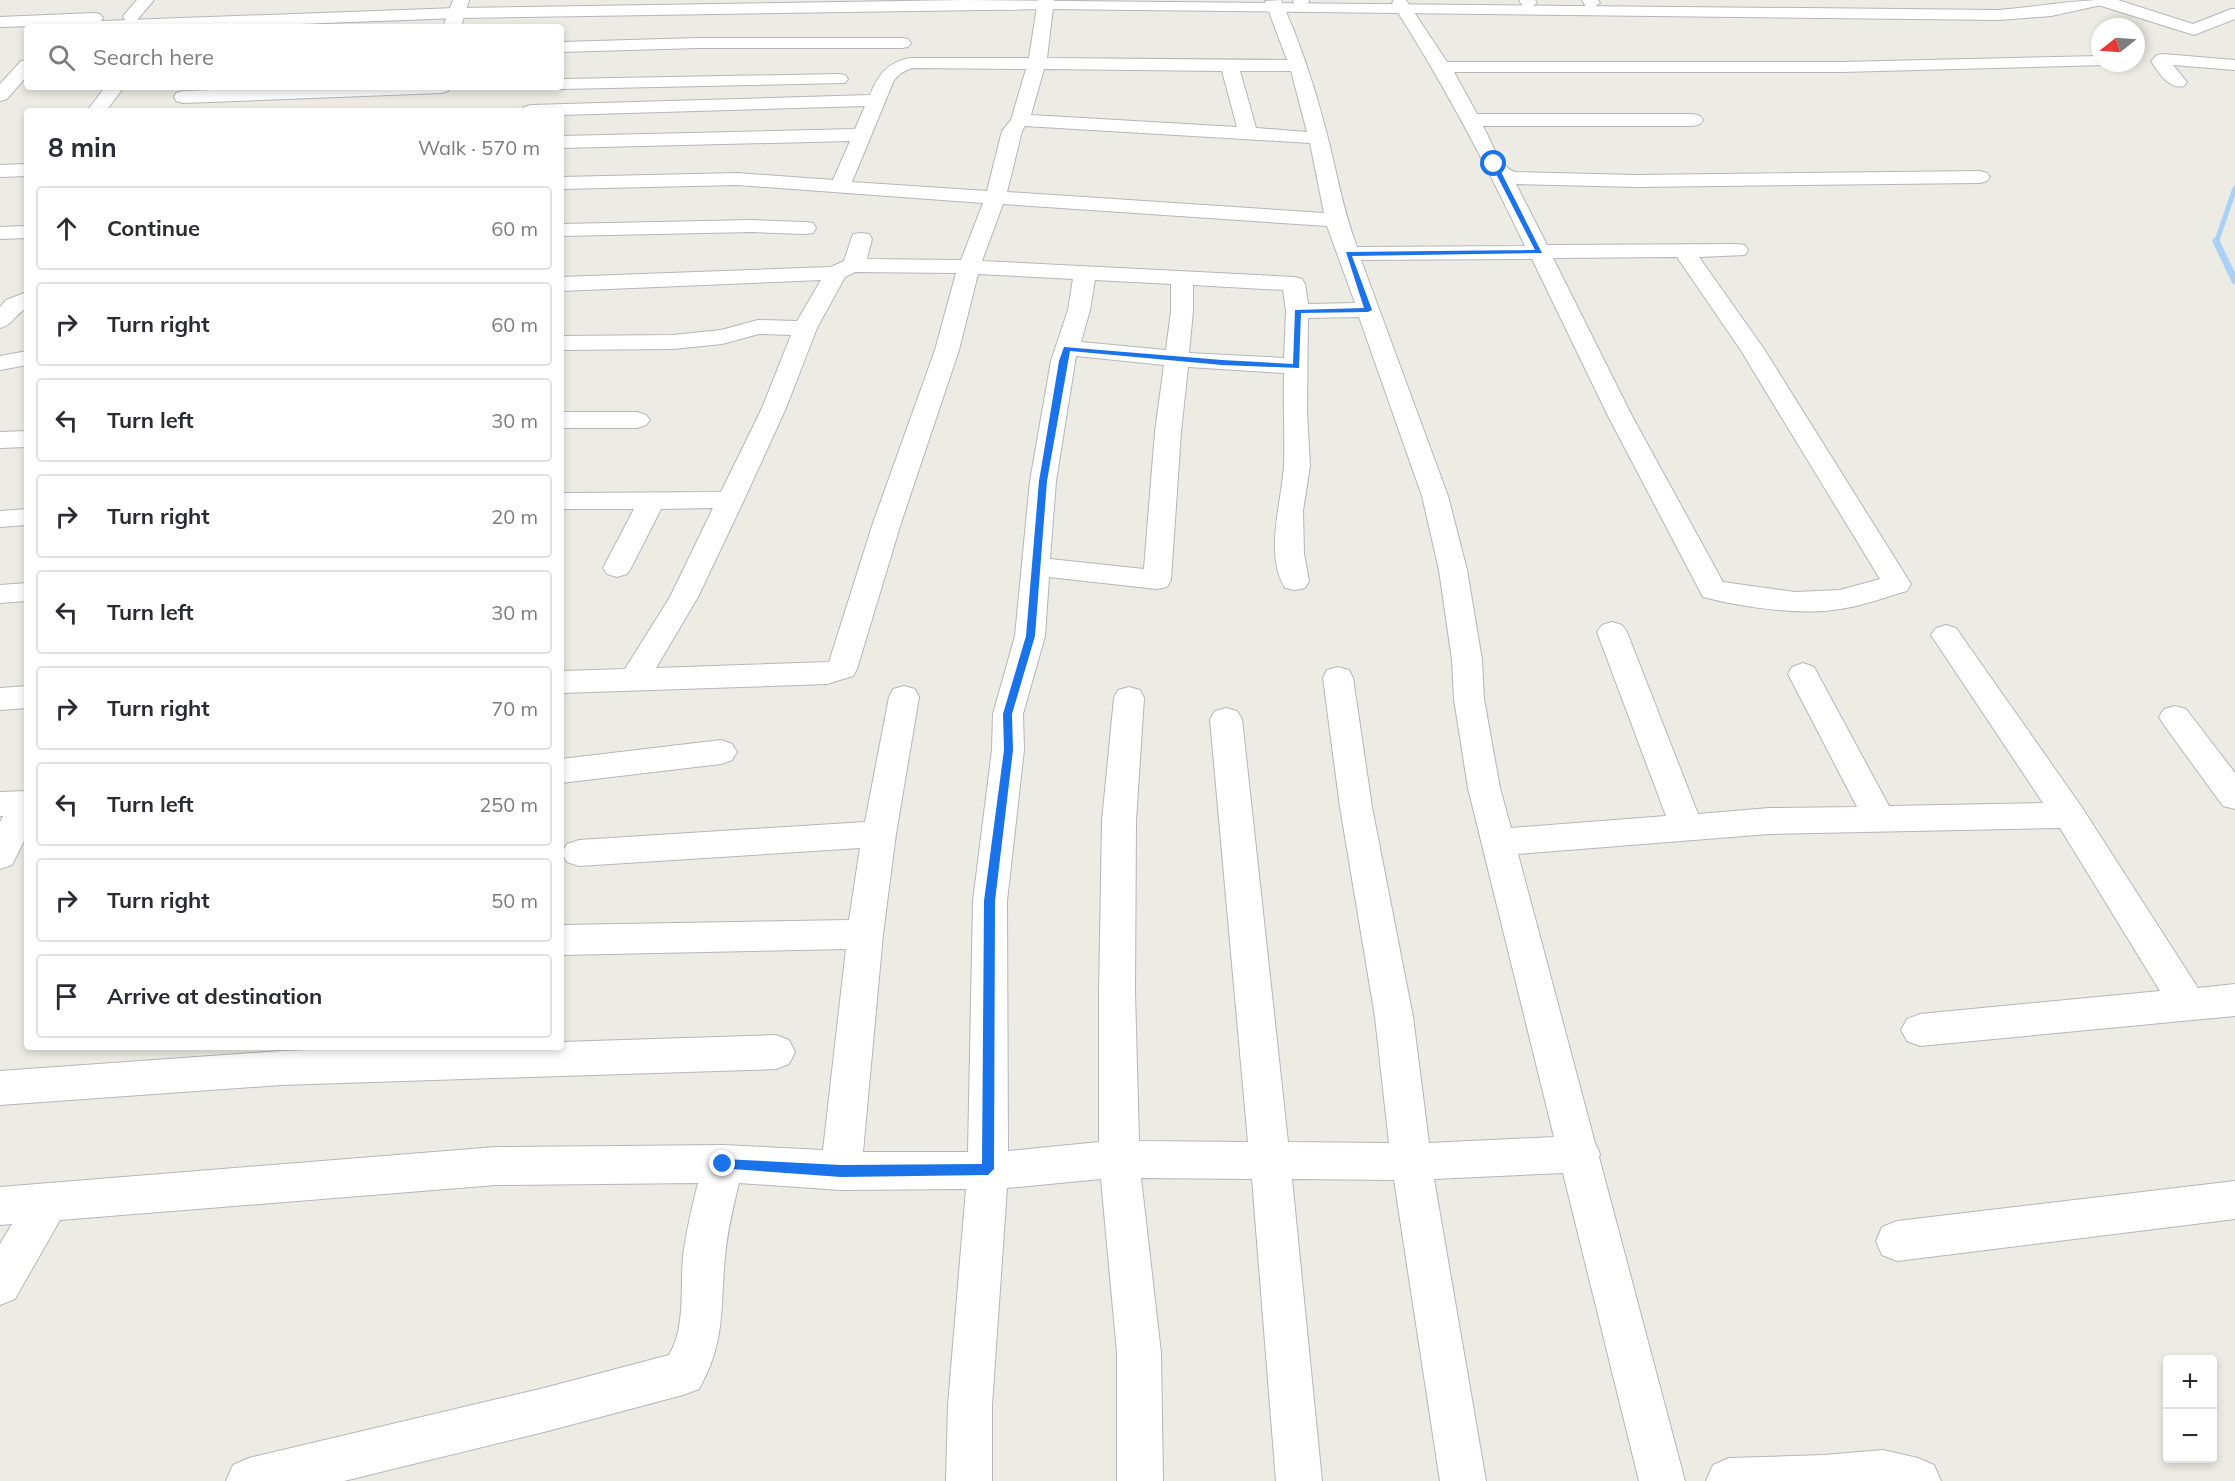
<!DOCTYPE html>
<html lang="en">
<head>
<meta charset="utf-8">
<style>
  :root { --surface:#fff; --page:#f7f7f7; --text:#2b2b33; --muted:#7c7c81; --line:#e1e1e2 }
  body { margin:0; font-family:Mulish,sans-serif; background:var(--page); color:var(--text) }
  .controls { position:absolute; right:18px; bottom:18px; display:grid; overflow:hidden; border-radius:6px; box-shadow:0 3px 9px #0003 }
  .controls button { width:54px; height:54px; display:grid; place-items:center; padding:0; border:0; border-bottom:2px solid var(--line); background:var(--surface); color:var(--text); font:30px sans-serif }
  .compass { position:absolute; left:2091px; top:18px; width:54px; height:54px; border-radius:50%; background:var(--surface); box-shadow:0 3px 9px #0003; rotate:253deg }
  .stop { position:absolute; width:18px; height:18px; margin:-14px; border:4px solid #1a73e8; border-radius:50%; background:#fff }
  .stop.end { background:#1a73e8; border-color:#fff; box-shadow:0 2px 6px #0008 }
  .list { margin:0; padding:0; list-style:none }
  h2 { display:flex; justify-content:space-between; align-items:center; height:78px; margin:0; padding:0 24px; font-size:26px }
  h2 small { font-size:20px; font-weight:400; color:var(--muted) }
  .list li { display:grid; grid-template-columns:39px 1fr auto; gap:18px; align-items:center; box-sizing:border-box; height:84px; margin:0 12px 12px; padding:0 12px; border:2px solid var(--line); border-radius:6px }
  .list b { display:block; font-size:22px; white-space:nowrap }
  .list em { font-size:20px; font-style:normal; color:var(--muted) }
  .icon { flex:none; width:33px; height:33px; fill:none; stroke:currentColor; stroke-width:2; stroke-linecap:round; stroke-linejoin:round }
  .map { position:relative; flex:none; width:2235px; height:1481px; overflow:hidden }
  .search { position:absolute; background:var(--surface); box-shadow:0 3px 9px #0003; left:24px; top:24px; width:540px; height:66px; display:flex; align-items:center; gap:15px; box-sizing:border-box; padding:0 21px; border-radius:6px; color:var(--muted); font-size:22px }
  .panel { position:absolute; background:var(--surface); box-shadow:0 3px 9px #0003; left:24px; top:108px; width:540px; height:942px; border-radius:6px }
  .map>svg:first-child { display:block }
</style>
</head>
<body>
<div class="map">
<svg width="2235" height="1481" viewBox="0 0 2235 1481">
  <rect width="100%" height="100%" fill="#edece4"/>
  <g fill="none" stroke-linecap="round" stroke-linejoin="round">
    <path stroke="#a9d1f8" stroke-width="5" d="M2216,243L2235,188"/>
    <path stroke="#a9d1f8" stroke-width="7" d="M2216,241L2235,281"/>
    <g stroke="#b4b6ba" stroke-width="2">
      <g id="street">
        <path d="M137,0H154L137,20H125L123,16Z"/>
        <path d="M453,0H469L461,27H443Z"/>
        <path d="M1038,0H1054L1047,58L1287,60L1265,1L1281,0C1299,40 1314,84 1325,127C1336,167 1342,208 1357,247L1525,246C1485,162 1442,81 1392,3L1394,0H1406L1447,62H1841L2100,56V63H2108L2106,65L1841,72H1454L1477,114H1693L1700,116L1703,120L1700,124L1693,126H1483C1491,140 1499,167 1515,172L1636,175L1980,171L1987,173L1990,177L1987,181L1980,183L1636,187L1516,184L1547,245L1737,244L1745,245L1748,250L1745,255L1699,257L1764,349L1911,584L1907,591C1885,597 1863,606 1840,609C1802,616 1741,607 1703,597L1608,416L1532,259L1361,260L1448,496L1467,570L1482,660L1484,699L1500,788L1511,828L1666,816L1597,632L1602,625L1612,622L1622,625L1627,632L1698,814L1769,808L1857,807L1788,674L1792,667L1803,663L1814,667L1889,806L2043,803L1931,635L1936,628L1946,625L1956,628L2081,806L2198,988L2235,984V1016L1920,1046L1907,1041L1901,1030L1907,1019L1920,1014L2160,991L2060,828L1769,834L1518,854L1595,1143L1600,1154L1599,1157L1685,1481H1639L1563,1173L1434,1179L1486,1481H1440L1394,1180L1292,1179L1322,1481H1276L1252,1179L1141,1178L1161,1353L1163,1481H1117V1353L1101,1179L1007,1188L992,1405V1481H946L948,1405L966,1189L841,1190L739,1183C733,1208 727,1232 725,1257C720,1309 726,1341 699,1389L683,1395L544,1432L344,1481H226L233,1465L249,1458L544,1388L669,1355C686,1327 680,1288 683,1257C686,1232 692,1207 698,1183L496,1185L60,1220L15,1299L0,1305V1244L12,1224L0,1225V1187L496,1147L723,1145L823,1150L846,949L561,955V925L849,920L860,848L579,866L567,862L562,853L567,844L579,840L865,822L889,697L893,689L904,686L915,689L919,697L896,834L883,934L863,1152H968L973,901L992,750L993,714L1015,636L1030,481L1051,361L1068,310L1073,279L978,274L959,350L901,523L857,669L853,676L827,684L561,693V671L625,669L670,597L713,508L661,509L631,568L627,574L617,577L607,574L603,568L634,509H561V493L721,492L762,408L791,335L759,334L722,344L673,349L561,350V336L673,335L721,330L758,320L797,321L821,280L561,291V277L831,267L844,261L853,234L861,233L869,234L872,239L867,259L961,260L983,203L737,185L561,189V177L737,173L833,180L850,141L561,148V136L855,129L865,106L561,115V111H522L524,107L531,105L870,95C879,73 887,63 910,58H1029ZM912,68L1026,69L1011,120L1002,131L987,191L852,182L894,80L901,73ZM1044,69L1222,71L1237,127L1031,115ZM1240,71H1291L1307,132L1256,128ZM1025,126L1310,143L1324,213L1007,192L1022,131ZM1003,204L1327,226L1355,303L1308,304L1305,284L1302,279L1294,277L982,261ZM1677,257L1740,349L1880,579L1840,590L1795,592L1723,582L1632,416L1553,258ZM855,272L956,273L935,350L873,523L829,662L656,668L698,597L744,500L786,408L817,328L845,277ZM1095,280L1171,284V311L1166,350L1081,342L1090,310ZM1193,285L1283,290L1286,311L1284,358L1189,353L1193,311ZM1359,317L1422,496L1439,570L1452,660L1454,699L1468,788L1554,1137L1429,1143L1413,1017L1372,807L1353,678L1349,670L1338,667L1327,670L1323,678L1340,807L1375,1017L1389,1143L1288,1142L1242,719L1237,711L1226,708L1215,711L1210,719L1248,1142L1139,1141L1135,992L1136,821L1144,698L1140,690L1129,687L1118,690L1114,698L1102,821L1099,992V1142L1008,1151L1007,901L1024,750L1023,714L1045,636L1049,577L1157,589L1167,587L1171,580L1181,432L1188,367L1284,373C1283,403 1285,434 1284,465C1282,501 1264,554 1285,588L1295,590L1305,588L1309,581L1304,554L1303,511L1310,466L1307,412L1308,318ZM1076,356L1164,365L1155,432L1144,569L1050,559L1056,481Z"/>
        <path d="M1293,0H1309V2L1301,7L1295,6Z"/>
        <path d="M1519,0H1535L1537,3L1529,8L1523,7Z"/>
        <path d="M1582,0H1598L1600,3L1592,8L1586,7Z"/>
        <path d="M2093,0H2118L2193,24L2231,9H2235V19L2194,35L2095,4Z"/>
        <path d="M698,38H902L908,39L911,43L908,47L902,48H698L561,52V42Z"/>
        <path d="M2163,54L2235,60V70L2173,65L2187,82L2184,86C2169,90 2159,73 2151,61L2157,55Z"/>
        <path d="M27,60V76L7,99L0,101V84L21,61Z"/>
        <path d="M839,74L845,75L848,79L845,83L561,89L554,87H561V79Z"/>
        <path d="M105,87H124L106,111H87Z"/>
        <path d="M296,87H450L448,91L441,93L183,103L176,101L174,97L176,93L183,91Z"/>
        <path d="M27,164V176L0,177V165Z"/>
        <path d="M752,220L805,222L813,223L816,228L813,233L805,234L752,232L561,236V224Z"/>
        <path d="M27,226V238L0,239V227Z"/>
        <path d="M27,292V308C16,313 13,325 0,328V307L6,300Z"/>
        <path d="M27,351V365L0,370V356Z"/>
        <path d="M561,412H637L646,415L650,420L646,425L637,428H561Z"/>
        <path d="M27,431V447L0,448V432Z"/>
        <path d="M27,509V525L0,527V511Z"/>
        <path d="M27,583V601L0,603V585Z"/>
        <path d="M27,686V708L0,710V688Z"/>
        <path d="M2175,706L2186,709L2235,773V809L2223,806L2164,725L2159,717L2164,709Z"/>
        <path d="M721,740L732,744L737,752L732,760L721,764L561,783V759Z"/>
        <path d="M26,791L27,835L12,865L0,869V822L3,816H0V792Z"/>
        <path d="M776,1035L789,1040L795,1052L789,1064L776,1069L281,1085L0,1105V1071L281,1051L412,1047H561V1042Z"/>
        <path d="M2235,1181V1219L1897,1261L1882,1255L1876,1241L1882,1227L1897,1221Z"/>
        <path d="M1883,1450L1918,1458L1934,1465L1941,1481H1706L1713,1465L1729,1458L1824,1455Z"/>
      </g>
    </g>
    <g stroke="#b3b6ba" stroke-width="2">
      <path id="secondary" d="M963,0L1999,10C2036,7 2072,0 2109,0L2106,4L2051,16L1999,20L1046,9L457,18L220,27H63L65,25L0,27V17L94,13L100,14L103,18L101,21L457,8Z"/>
    </g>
    <use href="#street" fill="#fff" fill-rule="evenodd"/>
    <use href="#secondary" fill="#fff" fill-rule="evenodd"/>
  </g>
  <path fill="#1a73e8" d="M1494,162L1497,164L1542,253L1352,256L1372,310L1368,312L1301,313L1299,368L1222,365L1070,351L1047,481L1035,636L1012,714L1013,750L995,901L994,1169L988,1175L841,1177L718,1168L716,1164L718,1160L723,1159L841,1165L982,1164L984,901L1004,750L1003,714L1026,636L1039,481L1059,361L1064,347L1222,360L1293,364L1295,310L1364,308L1346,252L1535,250L1491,164Z"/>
</svg>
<div class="controls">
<button>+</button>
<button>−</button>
</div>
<svg class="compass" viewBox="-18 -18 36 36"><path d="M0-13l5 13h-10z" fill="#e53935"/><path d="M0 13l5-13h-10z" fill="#7c7c81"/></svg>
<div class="stop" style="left:1494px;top:164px"></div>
<div class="stop end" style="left:723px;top:1164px"></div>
<div class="search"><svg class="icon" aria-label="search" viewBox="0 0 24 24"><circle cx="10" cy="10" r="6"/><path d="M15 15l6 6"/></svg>Search here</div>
<section class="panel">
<h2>8 min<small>Walk · 570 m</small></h2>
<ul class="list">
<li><svg class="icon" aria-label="ahead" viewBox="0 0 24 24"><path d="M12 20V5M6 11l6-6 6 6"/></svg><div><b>Continue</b></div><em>60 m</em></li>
<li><svg class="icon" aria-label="right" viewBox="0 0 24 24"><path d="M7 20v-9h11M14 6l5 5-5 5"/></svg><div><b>Turn right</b></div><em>60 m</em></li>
<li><svg class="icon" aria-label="left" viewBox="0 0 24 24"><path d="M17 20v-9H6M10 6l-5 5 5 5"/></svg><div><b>Turn left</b></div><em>30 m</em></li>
<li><svg class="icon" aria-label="right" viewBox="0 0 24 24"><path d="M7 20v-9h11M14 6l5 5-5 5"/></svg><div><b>Turn right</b></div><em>20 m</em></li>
<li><svg class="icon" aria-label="left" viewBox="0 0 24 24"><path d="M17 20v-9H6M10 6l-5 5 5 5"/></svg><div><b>Turn left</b></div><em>30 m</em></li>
<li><svg class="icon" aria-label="right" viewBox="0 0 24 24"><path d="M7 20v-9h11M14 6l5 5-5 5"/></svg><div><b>Turn right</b></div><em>70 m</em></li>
<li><svg class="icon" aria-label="left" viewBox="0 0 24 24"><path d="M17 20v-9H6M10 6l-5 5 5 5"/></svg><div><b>Turn left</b></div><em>250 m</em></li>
<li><svg class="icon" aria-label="right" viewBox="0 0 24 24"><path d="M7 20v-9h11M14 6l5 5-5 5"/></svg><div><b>Turn right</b></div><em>50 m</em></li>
<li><svg class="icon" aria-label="arrive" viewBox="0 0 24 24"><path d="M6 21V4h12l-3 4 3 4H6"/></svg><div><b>Arrive at destination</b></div></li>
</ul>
</section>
</div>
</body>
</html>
